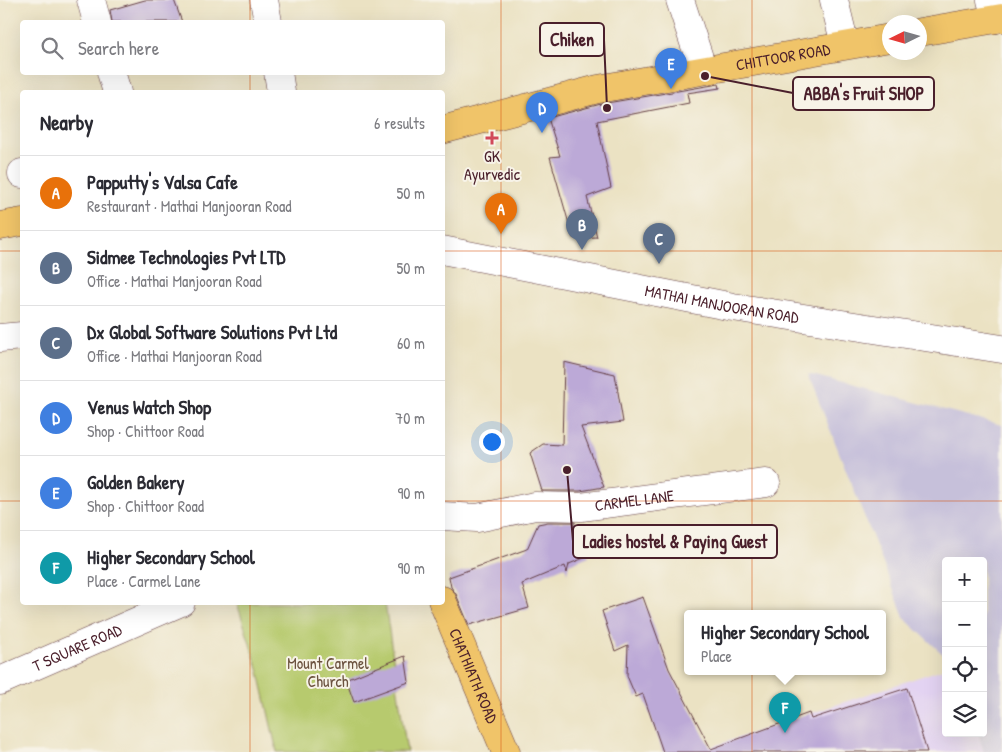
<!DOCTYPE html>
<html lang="en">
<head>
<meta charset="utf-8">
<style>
  :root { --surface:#fff; --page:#f2f2f3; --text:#2b2b33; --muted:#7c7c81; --line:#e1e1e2; --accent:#ea580c }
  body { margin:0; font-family:"Patrick Hand",sans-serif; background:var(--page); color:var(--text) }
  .controls { position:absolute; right:15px; bottom:15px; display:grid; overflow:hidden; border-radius:5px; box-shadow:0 5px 20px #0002 }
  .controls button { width:45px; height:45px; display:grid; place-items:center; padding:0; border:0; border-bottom:1px solid var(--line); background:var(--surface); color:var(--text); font:25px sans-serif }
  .compass { position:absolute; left:882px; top:15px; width:45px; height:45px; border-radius:50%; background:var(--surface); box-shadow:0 5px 20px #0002; rotate:265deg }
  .you { position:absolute; left:491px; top:441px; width:18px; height:18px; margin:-12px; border:4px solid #fff; border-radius:50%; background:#1a73e8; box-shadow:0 0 0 8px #1a73e833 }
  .badge { display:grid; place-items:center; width:32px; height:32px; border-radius:50%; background:var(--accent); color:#fff; font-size:16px; font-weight:700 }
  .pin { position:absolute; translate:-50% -41px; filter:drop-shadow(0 1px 2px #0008) }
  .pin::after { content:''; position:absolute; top:26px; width:18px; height:15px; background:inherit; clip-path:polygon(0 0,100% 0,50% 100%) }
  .popup { position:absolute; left:684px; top:610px; width:202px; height:65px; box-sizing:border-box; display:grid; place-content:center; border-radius:5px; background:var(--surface); filter:drop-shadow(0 1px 4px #0005); font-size:16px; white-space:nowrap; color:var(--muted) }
  .popup b { font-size:19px; color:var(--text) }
  .popup::after { content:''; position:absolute; left:50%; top:100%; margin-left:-10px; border:10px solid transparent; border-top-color:var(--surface) }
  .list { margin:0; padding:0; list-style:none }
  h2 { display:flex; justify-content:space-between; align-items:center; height:65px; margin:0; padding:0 20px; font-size:21px }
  h2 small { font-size:16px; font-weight:400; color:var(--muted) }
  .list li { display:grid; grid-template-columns:32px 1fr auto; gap:15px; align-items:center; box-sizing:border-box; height:75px; padding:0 20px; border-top:1px solid var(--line) }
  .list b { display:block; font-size:19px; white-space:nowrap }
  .list p { margin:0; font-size:16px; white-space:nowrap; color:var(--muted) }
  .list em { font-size:16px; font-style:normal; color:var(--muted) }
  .icon { flex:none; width:28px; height:28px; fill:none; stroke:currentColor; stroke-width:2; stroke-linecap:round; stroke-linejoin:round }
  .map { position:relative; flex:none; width:1002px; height:752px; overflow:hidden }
  .search { position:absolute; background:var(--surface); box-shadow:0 5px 20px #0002; left:20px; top:20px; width:425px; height:55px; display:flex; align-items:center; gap:12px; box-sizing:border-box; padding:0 18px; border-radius:5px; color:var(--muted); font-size:19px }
  .panel { position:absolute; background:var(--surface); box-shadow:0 5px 20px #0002; left:20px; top:90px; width:425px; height:515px; border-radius:5px }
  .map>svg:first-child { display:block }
</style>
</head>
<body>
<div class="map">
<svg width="1002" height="752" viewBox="0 0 1002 752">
  <rect width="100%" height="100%" fill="#f7f3e8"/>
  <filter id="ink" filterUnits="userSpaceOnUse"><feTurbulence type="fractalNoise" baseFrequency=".02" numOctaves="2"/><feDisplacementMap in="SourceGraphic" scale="10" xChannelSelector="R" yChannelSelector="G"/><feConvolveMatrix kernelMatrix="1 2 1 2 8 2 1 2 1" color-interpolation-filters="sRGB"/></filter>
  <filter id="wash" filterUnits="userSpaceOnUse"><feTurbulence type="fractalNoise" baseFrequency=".0096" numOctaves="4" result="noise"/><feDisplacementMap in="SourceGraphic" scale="20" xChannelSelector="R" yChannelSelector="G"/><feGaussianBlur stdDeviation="1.12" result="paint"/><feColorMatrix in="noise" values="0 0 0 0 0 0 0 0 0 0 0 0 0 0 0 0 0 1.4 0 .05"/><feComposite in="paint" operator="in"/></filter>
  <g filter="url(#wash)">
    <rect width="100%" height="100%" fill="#ebe2c3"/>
    <path fill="#e3d3f2" d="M946,668V733H978L984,752H696Z"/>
    <path fill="#c6c0da" d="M808,374L1002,425V752H984L978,733H983V561H946V657L905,619Z"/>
    <path fill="#b7ca6e" stroke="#80744c" d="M237,603H385L407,752H277L259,672Z"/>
    <g id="blocks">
      <g fill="#bca9d7">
        <path d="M145,0H174L182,22H112L110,10Z"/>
        <path d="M719,84L720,88L687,93L689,103L597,121L611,188L587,197L597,237L573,238L550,157L560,156L548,118L601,104Z"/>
        <path d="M564,362L615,374L623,422L581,427L604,487L580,491H542L530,453L543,444L562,445Z"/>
        <path d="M548,522H575L574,530L589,556L569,564L567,573L565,566L522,584L529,608L469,625L456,594L451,587L449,577L527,549L538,524Z"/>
        <path d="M643,597L669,669L711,749L809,713L811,719L907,688L927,752H663L643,694L636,697L627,676L628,645L615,651L602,611Z"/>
        <path d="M405,656L409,682L354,702L346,680Z"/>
      </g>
    </g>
  </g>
  <g filter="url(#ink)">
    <use href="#blocks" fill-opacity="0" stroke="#623c42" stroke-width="1"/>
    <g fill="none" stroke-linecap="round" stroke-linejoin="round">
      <g stroke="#623c42" stroke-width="29">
        <g id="minor">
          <path d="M91,0L97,22"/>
          <path d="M264,0L268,22"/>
          <path d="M680,0L703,70"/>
          <path d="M834,0L845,45"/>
          <path d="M991,0L996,19"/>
          <path d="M111,72L117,92"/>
          <path d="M278,72L281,92"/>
          <path d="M22,173V174"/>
          <path id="s1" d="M442,250L733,307L1002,349"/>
          <path d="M0,338L22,336"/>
          <path id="s2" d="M442,516L477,518L535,506L581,507L766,483"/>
          <path id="s3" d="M0,681L181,602"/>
        </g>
      </g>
      <g stroke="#623c42" stroke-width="29">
        <g id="major">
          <path d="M920,32L1002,18"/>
          <path id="s4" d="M442,130L598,89L890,38"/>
          <path d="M0,226L22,222"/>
          <path id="s5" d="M442,600L506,752"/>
        </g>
      </g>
      <use href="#minor" stroke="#fff" stroke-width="28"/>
      <use href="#major" stroke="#f0c469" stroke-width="28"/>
    </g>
  </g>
  <path fill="none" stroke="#d8530f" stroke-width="1" stroke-opacity="0.55" d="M250,0V22M501,0V752M752,0V752M250,72V92M0,251H22M442,251H1002M0,501H22M442,501H1002M250,602V752"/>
  <path fill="#d1495b" stroke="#f7f3e8" stroke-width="2" d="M489.5 130.5h5v5h5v5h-5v5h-5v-5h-5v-5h5z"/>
  <g text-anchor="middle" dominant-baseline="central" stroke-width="4" stroke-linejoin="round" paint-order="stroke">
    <g font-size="16" fill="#4a1f2b" stroke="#f7f3e8">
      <text stroke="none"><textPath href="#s4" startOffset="349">CHITTOOR ROAD</textPath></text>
      <text stroke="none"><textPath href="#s1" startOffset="285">MATHAI MANJOORAN ROAD</textPath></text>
      <text stroke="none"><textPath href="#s2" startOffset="194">CARMEL LANE</textPath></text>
      <text stroke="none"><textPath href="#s3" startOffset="84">T SQUARE ROAD</textPath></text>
      <text stroke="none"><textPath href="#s5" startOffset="82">CHATHIATH ROAD</textPath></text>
    </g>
    <g font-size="16" fill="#4a1f2b" stroke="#f7f3e8">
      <text x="492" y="156">GK<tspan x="492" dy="18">Ayurvedic</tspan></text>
    </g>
    <g font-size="16" fill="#6b523f" stroke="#f7f3e8">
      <text x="328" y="663">Mount Carmel<tspan x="328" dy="18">Church</tspan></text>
    </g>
  </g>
  <path fill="none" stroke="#4a1f2b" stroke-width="2" d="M607 108L604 40M705 76L793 93M567 470L573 541"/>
  <g fill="#4a1f2b" stroke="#f7f3e8" stroke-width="2">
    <circle cx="607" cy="108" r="5"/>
    <circle cx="705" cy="76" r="5"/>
    <circle cx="567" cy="470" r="5"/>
  </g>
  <g fill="#f7f3e8" stroke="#4a1f2b" stroke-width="2">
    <rect x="540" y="23" width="64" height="33" rx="5"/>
    <rect x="793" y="77" width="141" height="33" rx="5"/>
    <rect x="573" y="525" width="204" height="33" rx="5"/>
  </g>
  <g font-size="18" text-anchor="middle" font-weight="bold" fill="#4a1f2b">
    <text x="572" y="46">Chiken</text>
    <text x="864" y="100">ABBA's Fruit SHOP</text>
    <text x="675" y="548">Ladies hostel &amp; Paying Guest</text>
  </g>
</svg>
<div class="controls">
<button>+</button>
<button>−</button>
<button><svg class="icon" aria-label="locate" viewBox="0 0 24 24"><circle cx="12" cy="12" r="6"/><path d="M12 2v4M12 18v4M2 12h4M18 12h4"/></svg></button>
<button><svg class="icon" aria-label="layers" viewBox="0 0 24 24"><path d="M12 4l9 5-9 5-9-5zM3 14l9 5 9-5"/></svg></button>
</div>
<svg class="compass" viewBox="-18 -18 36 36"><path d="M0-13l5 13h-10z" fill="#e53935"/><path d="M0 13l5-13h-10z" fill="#7c7c81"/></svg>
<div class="you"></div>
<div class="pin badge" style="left:501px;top:234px;background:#e8710a">A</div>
<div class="pin badge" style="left:582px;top:250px;background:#5c6f8a">B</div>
<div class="pin badge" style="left:659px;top:264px;background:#5c6f8a">C</div>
<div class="pin badge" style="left:542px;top:133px;background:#3f7fe0">D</div>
<div class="pin badge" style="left:671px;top:89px;background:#3f7fe0">E</div>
<div class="pin badge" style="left:785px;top:733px;background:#0f9aa8">F</div>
<div class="popup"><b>Higher Secondary School</b>Place</div>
<div class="search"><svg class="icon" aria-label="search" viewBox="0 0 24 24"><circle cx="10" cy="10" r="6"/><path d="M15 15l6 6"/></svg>Search here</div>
<section class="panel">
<h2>Nearby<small>6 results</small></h2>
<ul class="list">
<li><span class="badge" style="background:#e8710a">A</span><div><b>Papputty's Valsa Cafe</b><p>Restaurant · Mathai Manjooran Road</p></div><em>50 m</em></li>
<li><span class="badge" style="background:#5c6f8a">B</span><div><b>Sidmee Technologies Pvt LTD</b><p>Office · Mathai Manjooran Road</p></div><em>50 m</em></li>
<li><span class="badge" style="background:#5c6f8a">C</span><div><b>Dx Global Software Solutions Pvt Ltd</b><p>Office · Mathai Manjooran Road</p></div><em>60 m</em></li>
<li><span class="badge" style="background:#3f7fe0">D</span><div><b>Venus Watch Shop</b><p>Shop · Chittoor Road</p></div><em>70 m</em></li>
<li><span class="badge" style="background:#3f7fe0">E</span><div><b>Golden Bakery</b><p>Shop · Chittoor Road</p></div><em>90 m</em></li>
<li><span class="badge" style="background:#0f9aa8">F</span><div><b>Higher Secondary School</b><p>Place · Carmel Lane</p></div><em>90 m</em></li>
</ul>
</section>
</div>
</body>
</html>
